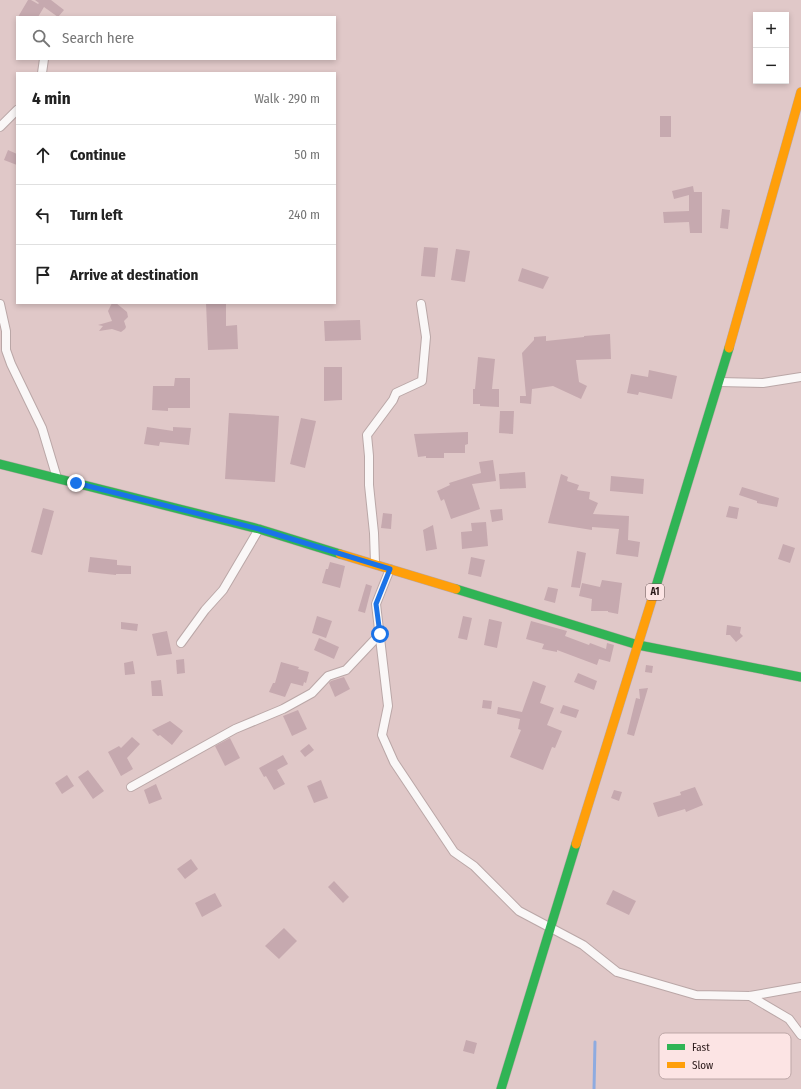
<!DOCTYPE html>
<html lang="en">
<head>
<meta charset="utf-8">
<style>
  :root { --surface:#fff; --page:#f2f2f2; --text:#222; --muted:#767676; --line:#e0e0e0 }
  body { margin:0; font-family:"Fira Sans Condensed",sans-serif; background:var(--page); color:var(--text) }
  .controls { position:absolute; right:12px; top:12px; display:grid; overflow:hidden; border-radius:0px; box-shadow:0 2px 6px #0003 }
  .controls button { width:36px; height:36px; display:grid; place-items:center; padding:0; border:0; border-bottom:1px solid var(--line); background:var(--surface); color:var(--text); font:20px sans-serif }
  .stop { position:absolute; width:12px; height:12px; margin:-9px; border:3px solid #1a73e8; border-radius:50%; background:#fff }
  .stop.end { background:#1a73e8; border-color:#fff; box-shadow:0 1px 4px #0008 }
  .list { margin:0; padding:0; list-style:none }
  h2 { display:flex; justify-content:space-between; align-items:center; height:52px; margin:0; padding:0 16px; font-size:17px }
  h2 small { font-size:13px; font-weight:400; color:var(--muted) }
  .list li { display:grid; grid-template-columns:26px 1fr auto; gap:12px; align-items:center; box-sizing:border-box; height:60px; padding:0 16px; border-top:1px solid var(--line) }
  .list b { display:block; font-size:15px; white-space:nowrap }
  .list em { font-size:13px; font-style:normal; color:var(--muted) }
  .icon { flex:none; width:22px; height:22px; fill:none; stroke:currentColor; stroke-width:2; stroke-linecap:round; stroke-linejoin:round }
  .map { position:relative; flex:none; width:801px; height:1089px; overflow:hidden }
  .search { position:absolute; background:var(--surface); box-shadow:0 2px 6px #0003; left:16px; top:16px; width:320px; height:44px; display:flex; align-items:center; gap:10px; box-sizing:border-box; padding:0 14px; border-radius:0px; color:var(--muted); font-size:15px }
  .panel { position:absolute; background:var(--surface); box-shadow:0 2px 6px #0003; left:16px; top:72px; width:320px; height:232px; border-radius:0px }
  .map>svg:first-child { display:block }
</style>
</head>
<body>
<div class="map">
<svg width="801" height="1089" viewBox="0 0 801 1089">
  <rect width="100%" height="100%" fill="#e0c8c8"/>
  <g fill="none" stroke-linecap="round" stroke-linejoin="round">
    <path stroke="#8eabe0" stroke-width="3" d="M594,1089L595,1042"/>
  </g>
  <g fill="#c6a9af">
    <path d="M28,0H31L38,4L39,3L35,0H51L64,10L58,17L44,7L38,17H18Z"/>
    <rect x="660" y="116" width="11" height="21"/>
    <path d="M8,150L17,154V165L4,160Z"/>
    <path d="M693,186L694,192H702V233H690L689,222L664,223L663,212L689,211V195L674,199L672,191Z"/>
    <path d="M722,209L730,210L728,229L720,228Z"/>
    <path d="M424,247L438,248L435,277L421,276Z"/>
    <path d="M456,249L470,251L465,282L451,280Z"/>
    <path d="M522,268L549,277L543,289L518,281Z"/>
    <path d="M112,303H116L127,312L128,317L124,321L126,327L125,329L121,332L112,329L99,331L103,326L98,325L112,321L108,311Z"/>
    <path d="M206,303H226V326L237,325L238,349L208,350Z"/>
    <path d="M360,320L361,340L325,341L324,321Z"/>
    <path d="M610,334L611,359L576,360L579,382L587,386L581,399L553,386L532,389L531,404L520,403V396H526L522,353L534,340V337L546,336V341L584,337V336Z"/>
    <path d="M478,357L495,359L492,389H499V407L480,406V404H473V389H475Z"/>
    <path d="M324,367H342V400L324,401Z"/>
    <path d="M649,370L677,376L672,399L639,392L638,395L627,393L631,374L648,377Z"/>
    <path d="M175,378H190V408H168V411L152,410L153,386H174Z"/>
    <path d="M500,411H514L513,434L499,433Z"/>
    <path d="M229,413L279,416L275,482L225,479Z"/>
    <path d="M301,418L316,421L305,468L290,464Z"/>
    <path d="M147,427L173,431V427L191,428L189,445L160,442L159,446L144,444Z"/>
    <path d="M468,432V444L465,445V453H444V458H426V456L418,457L414,434Z"/>
    <path d="M493,460L496,481L472,484L480,509L451,519L444,499L441,501L437,491L450,485L449,483L481,473L479,462Z"/>
    <path d="M525,472L526,488L500,489L499,474Z"/>
    <path d="M561,474L568,477L567,481L579,485L577,490L590,492L589,499L598,503L593,514L629,516L628,540L640,542L638,557L616,554L619,529L592,527V530L548,523Z"/>
    <path d="M611,476L644,479L643,494L610,491Z"/>
    <path d="M742,487L779,498L777,507L757,503V501L739,495Z"/>
    <path d="M729,506L739,508L737,519L726,517Z"/>
    <path d="M43,508L54,511L42,555L31,552Z"/>
    <path d="M502,509L503,520L492,522L490,510Z"/>
    <path d="M383,513L392,514L391,529L381,528Z"/>
    <path d="M486,522L488,546L462,549L461,532L472,531L471,523Z"/>
    <path d="M433,525L437,549L426,551L423,530Z"/>
    <path d="M783,544L795,548L790,563L778,559Z"/>
    <path d="M577,551L586,553L580,588L571,587Z"/>
    <path d="M90,557L117,560V565L131,566V574H116V575L88,572Z"/>
    <path d="M471,557L485,560L481,577L468,574Z"/>
    <path d="M330,562L345,566L340,588L322,583L326,569H328Z"/>
    <path d="M602,580L622,583L618,614L608,612V611H591L592,599L579,596L582,583L600,587Z"/>
    <path d="M366,584L372,586L365,613L358,611Z"/>
    <path d="M548,587L558,589L555,603L544,600Z"/>
    <path d="M317,616L332,621L326,638L312,633Z"/>
    <path d="M463,616L472,618L467,640L458,638Z"/>
    <path d="M489,619L502,622L497,648L484,645Z"/>
    <path d="M531,621L567,631L565,636L589,645L590,643L606,649L607,643L614,645L610,662L599,659L597,665L557,650V652L542,649L544,644L526,639Z"/>
    <path d="M121,622L138,624L137,631L121,629Z"/>
    <path d="M727,625L741,627L740,633L743,636L736,642L730,635H726Z"/>
    <path d="M167,631L172,654L157,656L152,634Z"/>
    <path d="M319,638L339,647L334,659L314,650Z"/>
    <path d="M184,659L185,673L177,674L176,660Z"/>
    <path d="M133,661L135,674L125,675L124,663Z"/>
    <path d="M281,662L299,667L298,669L309,672L306,683L304,682L303,686L291,683L285,697L269,692L273,683H275Z"/>
    <path d="M646,665L653,666L652,673L645,672Z"/>
    <path d="M578,673L597,681L594,690L574,682Z"/>
    <path d="M344,677L350,689L335,697L329,683L331,681Z"/>
    <path d="M161,680L163,696H152L151,681Z"/>
    <path d="M533,681L546,686L540,703L554,708L547,725L562,731L555,748L552,747L543,770L510,757L521,730L518,729L520,719L497,714L498,707L522,712Z"/>
    <path d="M648,688L634,736L627,734L636,698L640,699L639,689Z"/>
    <path d="M483,700L492,701L491,709L482,708Z"/>
    <path d="M563,705L579,710L576,718L560,713Z"/>
    <path d="M298,710L307,729L292,736L283,716Z"/>
    <path d="M170,721L183,731L172,745L160,735L158,736L152,730Z"/>
    <path d="M132,737L140,744L127,758L133,769L121,776L108,752L119,746L121,748Z"/>
    <path d="M230,738L240,758L225,766L215,746Z"/>
    <path d="M309,744L314,750L305,757L300,751Z"/>
    <path d="M283,755L288,764L277,770L285,784L274,790L266,776L264,777L259,768Z"/>
    <path d="M88,770L104,791L93,799L78,777Z"/>
    <path d="M67,775L74,786L62,794L55,783Z"/>
    <path d="M321,780L328,798L314,803L307,786Z"/>
    <path d="M156,784L162,799L149,804L144,790Z"/>
    <path d="M695,787L703,805L686,812L685,809L658,817L653,803L681,795L680,792Z"/>
    <path d="M614,790L622,792L619,801L611,798Z"/>
    <path d="M191,859L198,869L185,879L177,869Z"/>
    <path d="M334,881L349,897L343,903L328,887Z"/>
    <path d="M613,890L636,901L629,915L606,904Z"/>
    <path d="M215,893L222,906L202,917L195,903Z"/>
    <path d="M284,928L297,941L279,959L265,946Z"/>
    <path d="M466,1040L477,1043L474,1054L463,1051Z"/>
  </g>
  <g fill="none" stroke-linecap="round" stroke-linejoin="round">
    <g stroke="#baa7a7" stroke-width="10">
      <g id="street">
        <path d="M42,73L44,59"/>
        <path d="M0,127L17,110"/>
        <path d="M0,304L6,331V350L11,364L42,428L57,478"/>
        <path d="M719,382L763,383L801,377"/>
        <path d="M375,563L374,533L369,485V456L367,435L393,400L396,393L422,381L426,337L421,304"/>
        <path d="M390,569L376,604L388,706L382,735L394,762L454,852L474,866L519,911L583,945L617,972L696,995L750,996L801,987"/>
        <path d="M181,643L205,610L223,590L259,529"/>
        <path d="M131,787L235,729L283,709L312,693L328,676L346,670L380,634"/>
        <path d="M750,996L789,1019L801,1035"/>
      </g>
    </g>
    <g stroke="#baa7a7" stroke-width="10">
      <g id="fast">
        <path d="M0,464L259,529L340,554"/>
        <path d="M456,589L638,645L801,677"/>
        <path d="M653,596L729,348"/>
        <path d="M501,1089L576,844"/>
      </g>
    </g>
    <g stroke="#baa7a7" stroke-width="10">
      <g id="slow">
        <path d="M729,348L801,92"/>
        <path d="M340,554L456,589"/>
        <path d="M576,844L653,596"/>
      </g>
    </g>
    <use href="#street" stroke="#faf7f7" stroke-width="8"/>
    <use href="#fast" stroke="#30b455" stroke-width="9"/>
    <use href="#slow" stroke="#ff9f0a" stroke-width="9"/>
  </g>
  <g fill="none" stroke-linecap="round" stroke-linejoin="round">
    <path stroke="#1a73e8" stroke-width="5" d="M76,483L259,529L390,569L376,604L380,634"/>
  </g>
  <g text-anchor="middle" dominant-baseline="central" stroke-width="3" stroke-linejoin="round" paint-order="stroke">
    <rect fill="#fce4e4" stroke="#6a5757" stroke-width="1" x="646" y="584" width="18" height="16" rx="3"/>
    <g font-size="10" font-weight="bold" fill="#2b1a1a">
      <text x="655" y="592">A1</text>
    </g>
  </g>
  <rect x="659" y="1033" width="132" height="46" rx="6" fill="#fce4e4" stroke="#bda7a7" stroke-width="1"/>
  <rect x="667" y="1044" width="18" height="6" fill="#30b455"/>
  <rect x="667" y="1062" width="18" height="6" fill="#ff9f0a"/>
  <g font-size="11" fill="#2b1a1a">
    <text x="692" y="1051">Fast</text>
    <text x="692" y="1069">Slow</text>
  </g>
</svg>
<div class="controls">
<button>+</button>
<button>−</button>
</div>
<div class="stop" style="left:380px;top:634px"></div>
<div class="stop end" style="left:76px;top:483px"></div>
<div class="search"><svg class="icon" aria-label="search" viewBox="0 0 24 24"><circle cx="10" cy="10" r="6"/><path d="M15 15l6 6"/></svg>Search here</div>
<section class="panel">
<h2>4 min<small>Walk · 290 m</small></h2>
<ul class="list">
<li><svg class="icon" aria-label="ahead" viewBox="0 0 24 24"><path d="M12 20V5M6 11l6-6 6 6"/></svg><div><b>Continue</b></div><em>50 m</em></li>
<li><svg class="icon" aria-label="left" viewBox="0 0 24 24"><path d="M17 20v-9H6M10 6l-5 5 5 5"/></svg><div><b>Turn left</b></div><em>240 m</em></li>
<li><svg class="icon" aria-label="arrive" viewBox="0 0 24 24"><path d="M6 21V4h12l-3 4 3 4H6"/></svg><div><b>Arrive at destination</b></div></li>
</ul>
</section>
</div>
</body>
</html>
